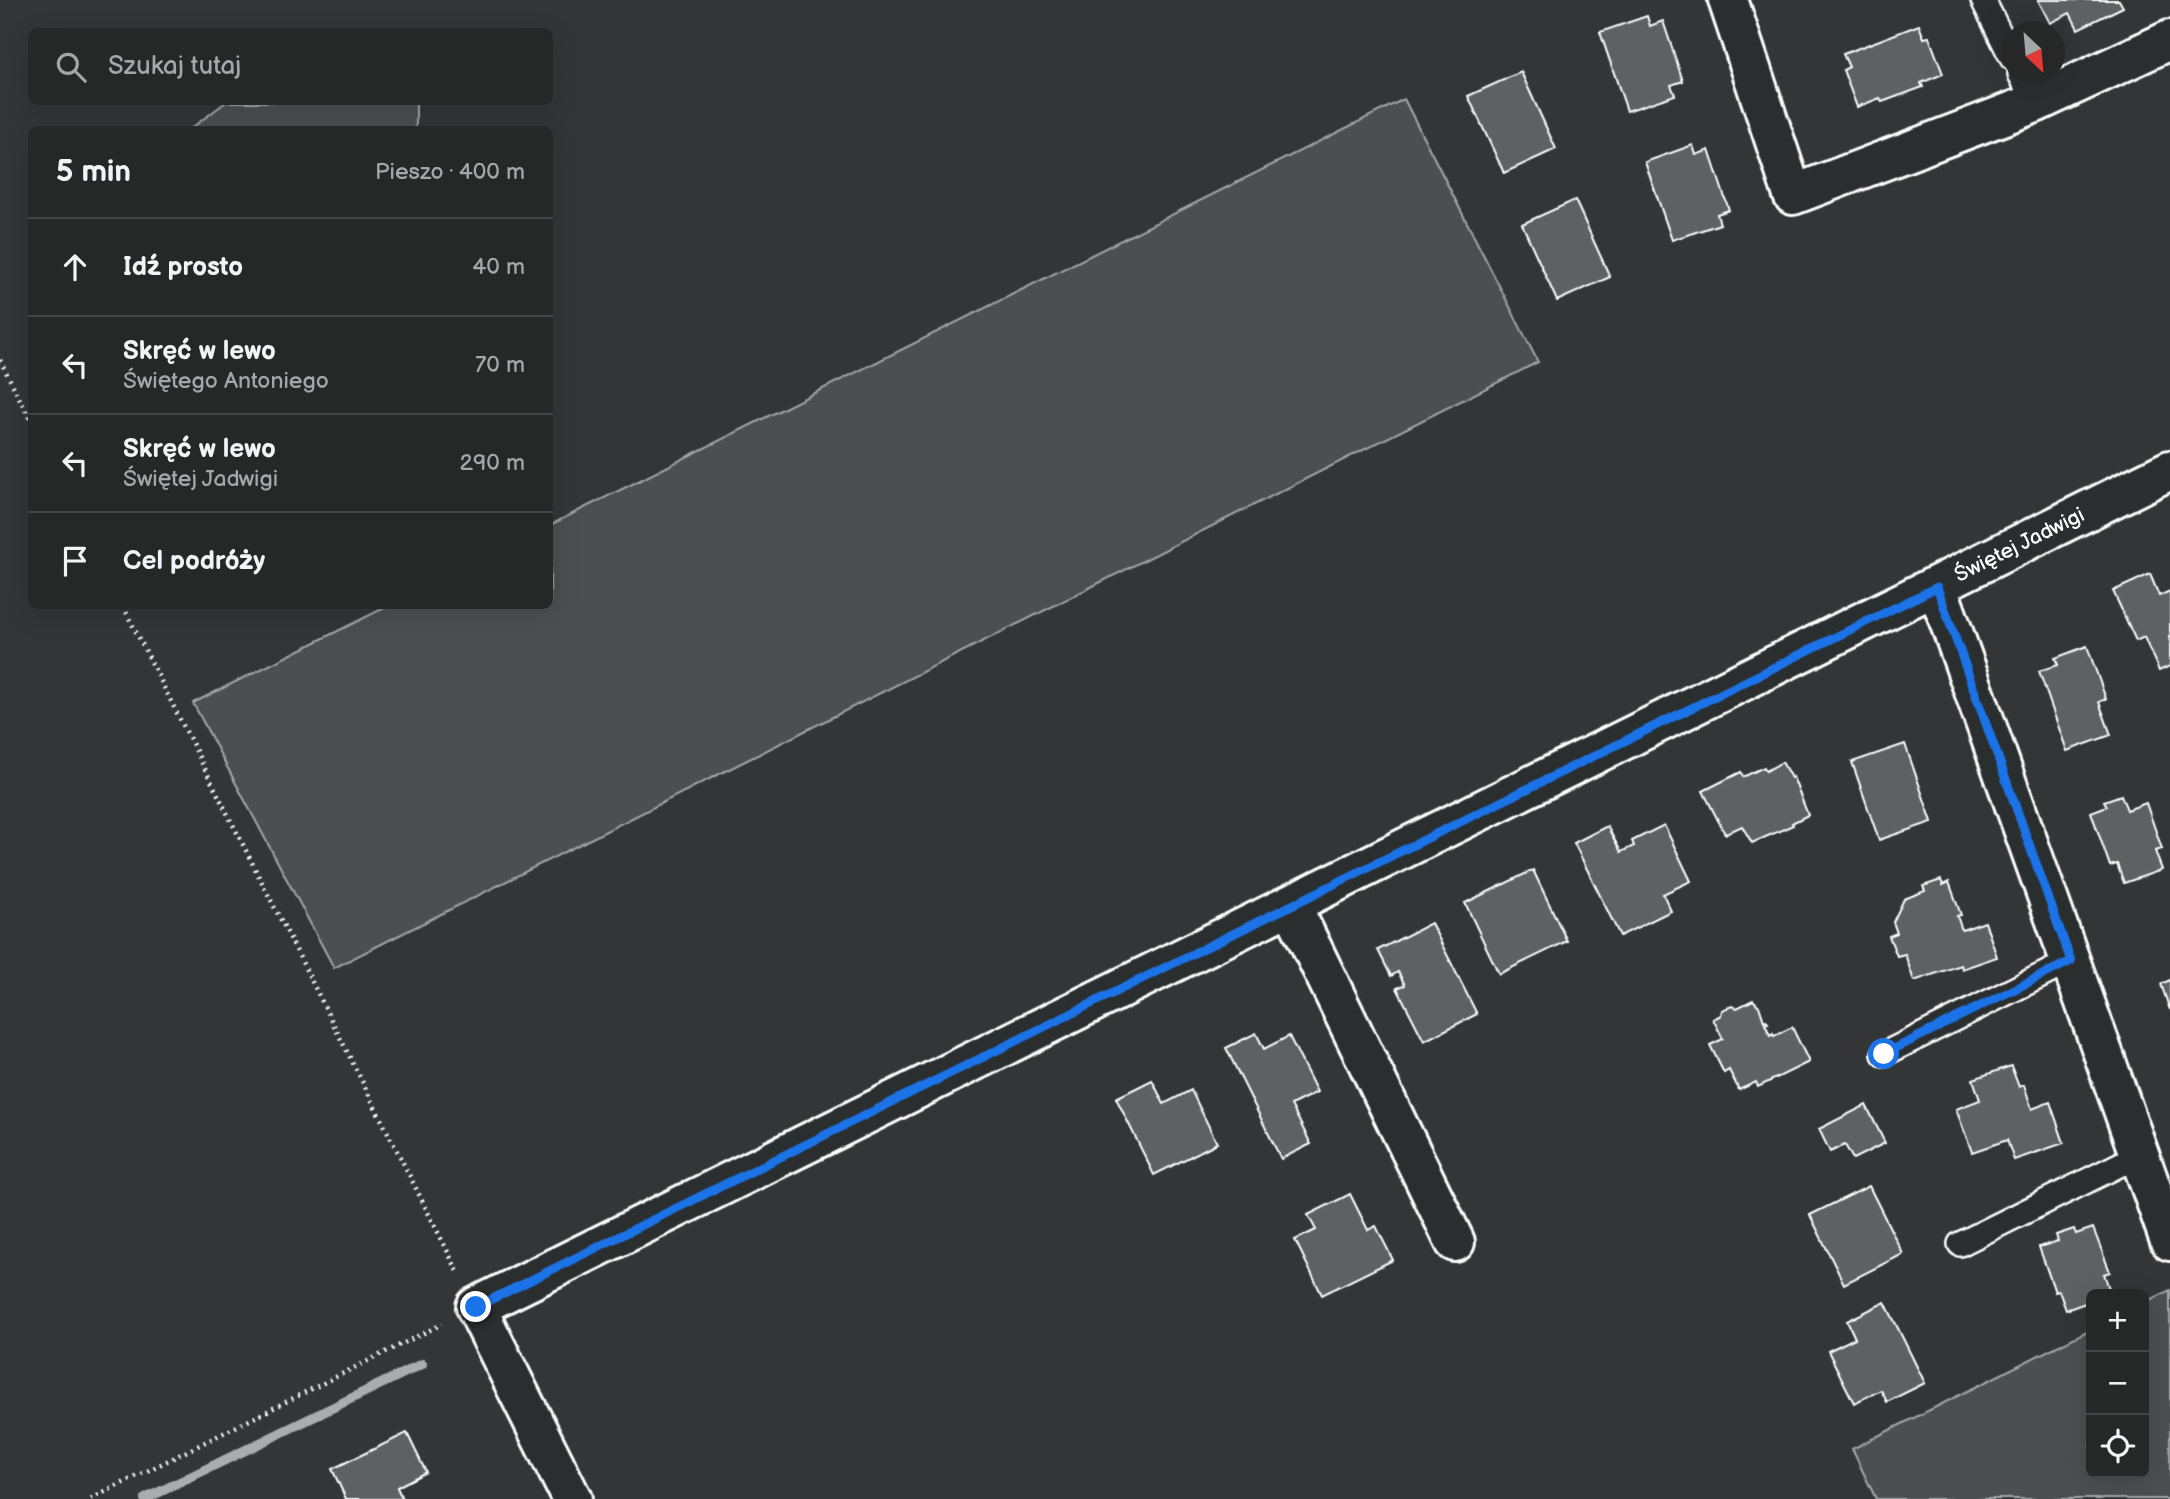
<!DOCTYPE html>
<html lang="pl">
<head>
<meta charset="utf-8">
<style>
  :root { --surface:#262828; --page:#323434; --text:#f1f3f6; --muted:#a4a6a8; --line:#424445 }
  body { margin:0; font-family:"Balsamiq Sans",sans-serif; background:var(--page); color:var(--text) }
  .controls { position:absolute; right:21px; bottom:21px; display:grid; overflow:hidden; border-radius:10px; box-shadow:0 7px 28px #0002 }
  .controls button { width:63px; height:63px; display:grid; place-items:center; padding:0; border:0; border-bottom:2px solid var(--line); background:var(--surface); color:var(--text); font:35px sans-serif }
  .compass { position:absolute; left:2002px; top:21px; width:63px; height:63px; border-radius:50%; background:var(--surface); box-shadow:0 7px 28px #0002; rotate:154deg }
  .stop { position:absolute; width:21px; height:21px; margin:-16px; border:5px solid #1a73e8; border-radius:50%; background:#fff }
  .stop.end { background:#1a73e8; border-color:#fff; box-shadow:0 2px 7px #0008 }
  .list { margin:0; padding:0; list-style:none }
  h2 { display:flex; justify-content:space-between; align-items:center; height:91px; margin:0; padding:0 28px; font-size:30px }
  h2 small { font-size:23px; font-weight:400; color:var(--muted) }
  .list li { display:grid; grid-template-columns:46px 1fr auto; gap:21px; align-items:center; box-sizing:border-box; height:98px; padding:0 28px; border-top:2px solid var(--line) }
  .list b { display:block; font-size:26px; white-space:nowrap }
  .list p { margin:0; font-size:23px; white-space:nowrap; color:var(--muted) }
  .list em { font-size:23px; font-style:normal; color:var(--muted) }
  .icon { flex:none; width:38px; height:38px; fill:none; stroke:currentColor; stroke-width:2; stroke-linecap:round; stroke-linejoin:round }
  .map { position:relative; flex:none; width:2170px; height:1499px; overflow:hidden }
  .search { position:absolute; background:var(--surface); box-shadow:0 7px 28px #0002; left:28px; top:28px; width:525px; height:77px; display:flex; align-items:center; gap:18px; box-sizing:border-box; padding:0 24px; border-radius:10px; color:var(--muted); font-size:26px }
  .panel { position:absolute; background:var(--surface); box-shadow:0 7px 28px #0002; left:28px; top:126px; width:525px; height:483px; border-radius:10px }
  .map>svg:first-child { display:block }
</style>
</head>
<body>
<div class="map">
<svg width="2170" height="1499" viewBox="0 0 2170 1499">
  <rect width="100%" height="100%" fill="#333536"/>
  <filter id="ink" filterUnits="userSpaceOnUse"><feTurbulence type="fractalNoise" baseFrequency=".0143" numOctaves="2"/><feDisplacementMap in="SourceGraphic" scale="14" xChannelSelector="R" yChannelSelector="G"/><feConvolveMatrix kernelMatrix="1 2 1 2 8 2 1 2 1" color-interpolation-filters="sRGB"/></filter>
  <g filter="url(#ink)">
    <g fill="#4c4f50" stroke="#a6a7a8" stroke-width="2">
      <path d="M1404,99L1538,362L334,968L193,703L388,606H550V525Z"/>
      <path d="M226,102H416V129H190Z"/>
      <path d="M2170,1290V1499H1876L1852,1449L2091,1329V1473H2144V1303Z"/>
    </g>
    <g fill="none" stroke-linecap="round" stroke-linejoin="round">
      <path stroke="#abacad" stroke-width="10" d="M145,1499L422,1364"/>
    </g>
    <g fill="#5f6162" stroke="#fff" stroke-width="2">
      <path d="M2038,0H2119L2123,7L2078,29L2070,13L2050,23Z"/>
      <path d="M1647,16L1650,26L1663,21L1683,81L1671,85L1675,95L1627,111L1600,32Z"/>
      <path d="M1919,25L1924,38L1929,37L1943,74L1921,83L1923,87L1882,102L1880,98L1857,107L1843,70L1849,67L1843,54Z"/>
      <path d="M1521,72L1556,149L1504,173L1468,96Z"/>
      <path d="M1693,145L1696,155L1709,150L1729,210L1717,214L1720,224L1672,240L1645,162Z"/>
      <path d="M1575,200L1610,277L1557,301L1522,224Z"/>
      <path d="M2150,574L2159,596L2170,591V666L2159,671L2144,637L2136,641L2113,591Z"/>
      <path d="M2087,646L2106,699L2099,702L2111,735L2067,751L2039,671L2058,665L2055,658Z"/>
      <path d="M1905,744L1932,822L1879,840L1852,762Z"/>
      <path d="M1782,762L1791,778L1793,777L1808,815L1792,823L1793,825L1752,843L1742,826L1725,834L1703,791L1741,772L1743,777L1764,767L1766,771Z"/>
      <path d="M2121,795L2127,810L2146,803L2162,849L2155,851L2162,870L2124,883L2117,864L2110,866L2091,812L2107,806L2104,801Z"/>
      <path d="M1664,825L1691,881L1663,894L1671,911L1620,936L1574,843L1607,826L1621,852L1634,846L1632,841Z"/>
      <path d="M1533,870L1567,941L1499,974L1465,903Z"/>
      <path d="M1941,880L1943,885L1949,882L1961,915L1957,916L1962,930L1985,922L1997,957L1962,969L1961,965L1914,981L1905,954L1897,956L1889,936L1897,933L1893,922L1904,899L1925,891L1923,886Z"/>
      <path d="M1431,923L1477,1014L1424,1041L1397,988L1405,985L1398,972L1391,976L1378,950Z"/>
      <path d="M2170,980V1010L2161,984Z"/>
      <path d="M1753,1000L1759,1006L1764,1021L1766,1020L1768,1023L1765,1024L1770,1035L1773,1033L1774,1036L1792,1027L1809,1062L1758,1087L1756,1082L1739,1090L1729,1070L1724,1073L1710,1045L1723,1039L1713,1019L1721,1015L1722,1010L1732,1006L1737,1008Z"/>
      <path d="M1256,1033L1264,1049L1289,1036L1317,1092L1291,1105L1311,1144L1281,1159L1226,1048Z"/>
      <path d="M2011,1066L2019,1087L2024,1085L2032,1109L2050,1102L2064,1143L2014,1160L2007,1140L1972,1152L1956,1109L1980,1100L1973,1079Z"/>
      <path d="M1152,1080L1164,1104L1191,1090L1217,1143L1154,1175L1116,1098Z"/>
      <path d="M1866,1105L1885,1143L1853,1159L1845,1145L1830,1152L1819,1129Z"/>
      <path d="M1869,1186L1903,1254L1844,1284L1810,1215Z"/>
      <path d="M1350,1194L1368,1230L1376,1226L1393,1260L1322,1295L1295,1240L1316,1230L1308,1215Z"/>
      <path d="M2093,1228L2110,1272L2104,1274L2111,1294H2091V1301L2066,1310L2059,1291L2055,1292L2039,1247L2058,1241L2056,1235L2074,1229L2076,1234Z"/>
      <path d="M1885,1302L1925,1383L1887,1402L1881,1390L1854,1403L1828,1351L1855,1338L1847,1321Z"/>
      <path d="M407,1433L426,1472L397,1487L402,1499H346L332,1469Z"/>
    </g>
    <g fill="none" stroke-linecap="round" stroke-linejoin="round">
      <g stroke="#fff" stroke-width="28">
        <g id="lane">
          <path d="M1983,0L2012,58"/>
          <path d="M2020,74L2035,103"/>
          <path d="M1884,1054L2071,961"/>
          <path d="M1960,1244L2139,1155"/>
        </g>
      </g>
      <g stroke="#fff" stroke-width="44">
        <g id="street">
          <path d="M1728,0L1793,195L2035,103L2170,40"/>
          <path d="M1937,587L2170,1241"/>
          <path d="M1291,905L1455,1242"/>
          <path id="s1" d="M572,1499L476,1307L2170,470"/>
        </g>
      </g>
      <g stroke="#fff" stroke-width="4.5" stroke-dasharray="2 5" stroke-linecap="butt">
        <path d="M0,360L32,423"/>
        <path d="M123,606L459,1274"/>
        <path d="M91,1499L442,1324"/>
      </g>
      <use href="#lane" stroke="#2a2d2e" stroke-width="23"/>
      <use href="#street" stroke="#2a2d2e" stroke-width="38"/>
    </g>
  </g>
  <g fill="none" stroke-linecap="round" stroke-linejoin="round" filter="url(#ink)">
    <path stroke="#1a73e8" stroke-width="9" d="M476,1307L1937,587L2071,961L1884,1054"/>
  </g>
  <g text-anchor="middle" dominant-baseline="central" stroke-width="5" stroke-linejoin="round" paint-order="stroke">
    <g font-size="21" fill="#fff" stroke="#2a2d2e">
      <text stroke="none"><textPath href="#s1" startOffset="1936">Świętej Jadwigi</textPath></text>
    </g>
  </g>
</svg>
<div class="controls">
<button>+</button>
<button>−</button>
<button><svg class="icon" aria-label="locate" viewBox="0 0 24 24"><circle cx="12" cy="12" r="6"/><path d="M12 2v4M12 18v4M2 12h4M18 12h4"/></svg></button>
</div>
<svg class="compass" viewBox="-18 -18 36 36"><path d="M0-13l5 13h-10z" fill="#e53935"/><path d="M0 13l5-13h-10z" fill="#a4a6a8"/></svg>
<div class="stop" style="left:1884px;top:1054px"></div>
<div class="stop end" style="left:476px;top:1307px"></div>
<div class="search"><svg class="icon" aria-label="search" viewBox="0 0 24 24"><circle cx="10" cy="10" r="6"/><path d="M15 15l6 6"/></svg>Szukaj tutaj</div>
<section class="panel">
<h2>5 min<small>Pieszo · 400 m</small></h2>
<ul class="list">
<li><svg class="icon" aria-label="ahead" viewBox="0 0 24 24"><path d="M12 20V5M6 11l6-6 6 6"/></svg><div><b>Idź prosto</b></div><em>40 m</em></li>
<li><svg class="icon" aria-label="left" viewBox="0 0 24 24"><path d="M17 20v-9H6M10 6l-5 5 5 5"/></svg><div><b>Skręć w lewo</b><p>Świętego Antoniego</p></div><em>70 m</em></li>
<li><svg class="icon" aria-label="left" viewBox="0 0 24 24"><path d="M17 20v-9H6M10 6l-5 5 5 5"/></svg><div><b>Skręć w lewo</b><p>Świętej Jadwigi</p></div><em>290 m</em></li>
<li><svg class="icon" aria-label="arrive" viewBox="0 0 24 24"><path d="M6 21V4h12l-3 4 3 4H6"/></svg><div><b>Cel podróży</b></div></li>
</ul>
</section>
</div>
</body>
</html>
